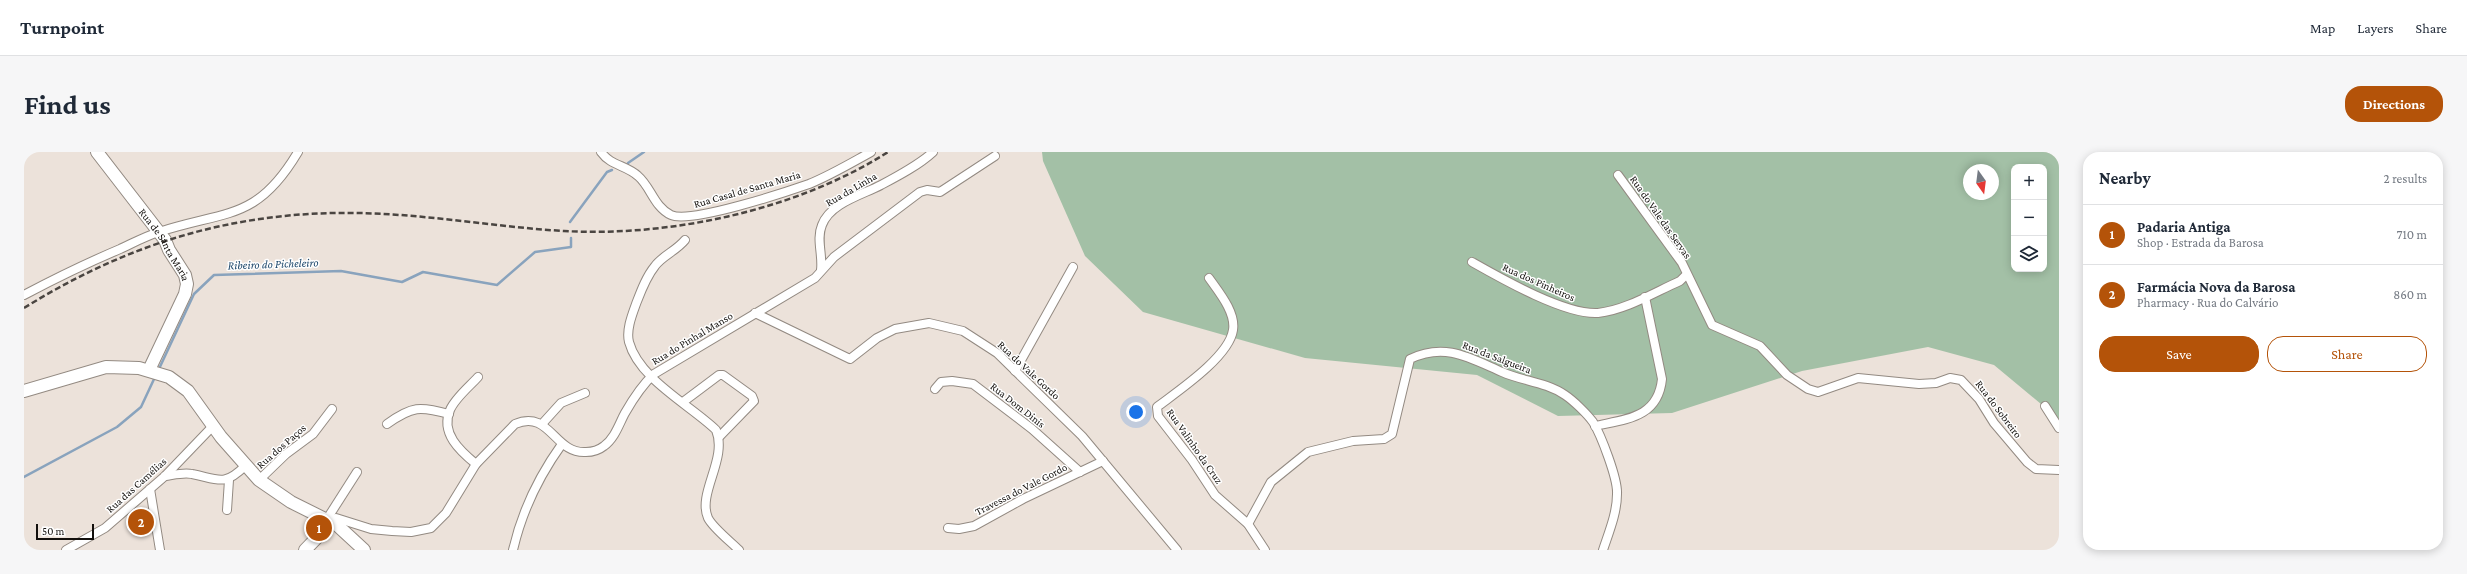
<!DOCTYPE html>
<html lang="en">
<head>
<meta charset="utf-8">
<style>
  :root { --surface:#fff; --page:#f6f6f7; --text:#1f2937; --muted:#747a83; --line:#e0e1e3; --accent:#b45309 }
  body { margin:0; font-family:"Crimson Pro",serif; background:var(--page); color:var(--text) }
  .controls { position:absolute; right:12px; top:12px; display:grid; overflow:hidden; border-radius:8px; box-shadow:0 2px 10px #0003 }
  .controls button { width:36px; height:36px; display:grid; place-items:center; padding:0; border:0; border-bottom:1px solid var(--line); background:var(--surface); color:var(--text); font:20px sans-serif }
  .compass { position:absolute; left:1939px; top:12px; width:36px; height:36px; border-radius:50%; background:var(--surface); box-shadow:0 2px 10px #0003; rotate:166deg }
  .scale { position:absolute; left:12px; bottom:10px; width:58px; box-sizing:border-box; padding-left:4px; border:2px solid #13100d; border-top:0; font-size:11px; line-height:14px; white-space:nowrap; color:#13100d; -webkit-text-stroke:3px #fff; paint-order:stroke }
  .you { position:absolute; left:1112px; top:260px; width:14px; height:14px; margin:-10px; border:3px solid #fff; border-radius:50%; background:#1a73e8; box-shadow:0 0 0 6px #1a73e833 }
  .badge { display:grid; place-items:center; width:26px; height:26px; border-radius:50%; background:var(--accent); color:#fff; font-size:13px; font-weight:700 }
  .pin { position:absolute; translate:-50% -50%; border:2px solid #fff; box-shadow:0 1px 4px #0006 }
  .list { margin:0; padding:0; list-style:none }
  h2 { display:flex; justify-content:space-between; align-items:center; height:52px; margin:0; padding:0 16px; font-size:17px }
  h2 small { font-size:13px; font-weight:400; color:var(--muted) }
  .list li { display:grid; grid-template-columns:26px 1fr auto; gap:12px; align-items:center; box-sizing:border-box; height:60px; padding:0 16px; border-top:1px solid var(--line) }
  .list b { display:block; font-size:15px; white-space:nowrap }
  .list p { margin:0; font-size:13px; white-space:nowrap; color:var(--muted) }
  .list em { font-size:13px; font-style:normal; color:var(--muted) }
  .actions { display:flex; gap:8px; padding:12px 16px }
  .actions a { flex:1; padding:9px 0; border:1px solid var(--accent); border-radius:16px; text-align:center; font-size:14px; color:var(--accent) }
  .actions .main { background:var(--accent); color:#fff }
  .icon { flex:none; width:22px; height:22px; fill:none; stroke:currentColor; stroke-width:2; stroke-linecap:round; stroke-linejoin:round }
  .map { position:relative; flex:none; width:2035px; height:398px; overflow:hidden; border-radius:16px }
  header { display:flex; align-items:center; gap:24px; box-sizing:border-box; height:56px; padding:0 20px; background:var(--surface); border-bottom:1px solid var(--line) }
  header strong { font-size:19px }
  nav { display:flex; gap:22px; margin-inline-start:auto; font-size:14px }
  .intro { display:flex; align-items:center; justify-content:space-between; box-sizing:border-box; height:96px; padding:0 24px }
  h1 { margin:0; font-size:28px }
  .button { padding:10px 18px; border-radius:16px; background:var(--accent); color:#fff; font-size:14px; font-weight:700 }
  main { display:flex; gap:24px; padding:0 24px }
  aside { flex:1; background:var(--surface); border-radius:16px; box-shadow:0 2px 10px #0003 }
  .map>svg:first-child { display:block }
</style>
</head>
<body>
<header>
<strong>Turnpoint</strong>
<nav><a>Map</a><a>Layers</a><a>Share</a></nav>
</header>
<div class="intro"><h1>Find us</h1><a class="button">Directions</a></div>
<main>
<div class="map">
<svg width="2035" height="398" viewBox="0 0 2035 398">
  <rect width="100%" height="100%" fill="#ece2da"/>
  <path fill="#a3c0a6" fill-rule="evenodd" d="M1018,0H2035V267L1970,213L1904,195L1778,219L1648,261L1534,264L1453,223L1281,206L1119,160L1061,104L1019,9ZM1990,15H2020V117H1990ZM1945,18H1969V42H1945Z"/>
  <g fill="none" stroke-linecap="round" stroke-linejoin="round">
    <g stroke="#89a3bd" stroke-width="2.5">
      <path d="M604,11L620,0"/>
      <path d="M546,70L583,20L588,18"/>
      <path d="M134,219L170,142L190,123L317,119L378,130L399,120L473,133L511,100L547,95V86"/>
      <path d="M0,325L93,275L117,255L131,225"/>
    </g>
    <g stroke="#938a82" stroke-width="10">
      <g id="street">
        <path d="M577,0C587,14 602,13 614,24C627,35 630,55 647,63C666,72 762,40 785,32C807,23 827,11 847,0"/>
        <path d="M1594,23L1658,111L1688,173L1736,194L1763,223L1784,237L1794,240L1834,226L1895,232L1912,231L1926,226L1937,228L1955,247L1970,271L2003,310L2012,317L2035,318"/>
        <path d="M661,88C652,99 638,104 631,114C622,125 617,139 612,152C608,163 602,178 605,190C615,227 666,253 692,278C704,307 673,341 684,366C689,376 707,390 715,398"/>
        <path d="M1448,110C1478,127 1541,163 1574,161C1602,158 1631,140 1656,129L1662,123"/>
        <path d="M797,118C799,103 792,87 798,73C806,51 838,43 857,33C874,24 895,13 909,0"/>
        <path d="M1185,126C1194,139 1212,160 1209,178C1205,205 1154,239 1133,255L1134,264L1168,308L1191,343L1224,372L1241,398"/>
        <path d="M0,143C32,126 63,111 96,97C109,91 122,84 135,80C203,58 233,69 274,0"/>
        <path d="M731,161L826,207L853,186L871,177L905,171L939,179L973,201L1058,284L1153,398"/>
        <path d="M991,219L1049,115"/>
        <path d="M911,237L917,230L928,229L949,232L1008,277L1056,320"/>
        <path d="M659,250L695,223H699L728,244L730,249L695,285"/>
        <path d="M2021,254L2035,276"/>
        <path d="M363,272C388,254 396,254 425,262"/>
        <path d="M518,272L537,251L561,241"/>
        <path d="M1571,274C1602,267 1634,266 1638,227L1621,145"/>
        <path d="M452,312C436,299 416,281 426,258C431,246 446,234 454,225"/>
        <path d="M141,324C149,323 160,320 168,322C194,327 200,335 221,314"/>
        <path d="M235,328L262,302L289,282L308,257"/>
        <path d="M126,337L136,398"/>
        <path d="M203,358L205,328"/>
        <path d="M303,367L333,320"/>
        <path d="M308,370L312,366L347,377L368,379L387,380L407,376L422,361L452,312L491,272C526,257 530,302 562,300C568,300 575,298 580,294C591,286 595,272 601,261C609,247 618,233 630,222L791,126L810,105L896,40L903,38L916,40L971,4"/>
        <path d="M1224,372L1247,330L1284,300L1329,289L1360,287L1368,282L1386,207C1421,190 1446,206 1478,220C1498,229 1522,230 1541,243C1550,249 1563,262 1569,270C1577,283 1594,327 1593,342C1593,361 1585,380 1579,398"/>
        <path d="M924,376L935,377L950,374L999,347L1079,309"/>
        <path d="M42,398L81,376L141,324L189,274"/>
        <path d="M489,398C498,359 515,324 538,292"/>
      </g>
    </g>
    <g stroke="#938a82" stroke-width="14">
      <g id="secondary">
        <path id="s1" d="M73,0L141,88L145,98L161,123L163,132L161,142L125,218"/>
        <path d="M0,239L82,215L115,216L145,225L164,239L197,285L235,328L267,350L313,373L340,398"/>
        <path d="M281,398L308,370"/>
      </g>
    </g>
    <use href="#street" stroke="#fff" stroke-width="8"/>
    <use href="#secondary" stroke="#fff" stroke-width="12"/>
    <path stroke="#4a4541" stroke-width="2.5" stroke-dasharray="6 3" stroke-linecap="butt" d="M0,156C105,91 210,59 333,61C402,62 471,75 540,79C647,85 773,58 864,0"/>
  </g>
  <g text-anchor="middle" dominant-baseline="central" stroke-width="3" stroke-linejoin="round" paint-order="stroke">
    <g font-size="11" fill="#13100d" stroke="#fff">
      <text transform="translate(723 37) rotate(-16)">Rua Casal de Santa Maria</text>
      <text transform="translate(827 37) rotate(-30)">Rua da Linha</text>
      <text transform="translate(1637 65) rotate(55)">Rua do Vale das Servas</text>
      <text stroke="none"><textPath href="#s1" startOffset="115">Rua de Santa Maria</textPath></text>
      <text transform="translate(1515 130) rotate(24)">Rua dos Pinheiros</text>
      <text transform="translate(668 186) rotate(-31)">Rua do Pinhal Manso</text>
      <text transform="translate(1473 205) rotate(21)">Rua da Salgueira</text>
      <text transform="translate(1005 218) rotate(43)">Rua do Vale Gordo</text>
      <text transform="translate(994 253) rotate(38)">Rua Dom Dinis</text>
      <text transform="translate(1975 257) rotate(53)">Rua do Sobreiro</text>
      <text transform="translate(257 294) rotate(-41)">Rua dos Paços</text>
      <text transform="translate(1171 294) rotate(55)">Rua Valinho da Cruz</text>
      <text transform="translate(112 333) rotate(-42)">Rua das Camélias</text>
      <text transform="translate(997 337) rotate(-27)">Travessa do Vale Gordo</text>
    </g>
    <g font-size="12" font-style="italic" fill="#1e486c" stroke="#fff">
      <text transform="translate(249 112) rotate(-2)">Ribeiro do Picheleiro</text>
    </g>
  </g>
</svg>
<div class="controls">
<button>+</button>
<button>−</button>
<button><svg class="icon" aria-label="layers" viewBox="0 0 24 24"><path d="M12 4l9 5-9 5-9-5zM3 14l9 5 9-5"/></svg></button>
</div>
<svg class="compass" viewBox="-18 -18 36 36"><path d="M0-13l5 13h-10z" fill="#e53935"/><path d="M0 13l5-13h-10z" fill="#747a83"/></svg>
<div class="scale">50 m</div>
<div class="you"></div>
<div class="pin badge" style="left:295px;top:376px">1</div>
<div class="pin badge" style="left:117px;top:370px">2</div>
</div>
<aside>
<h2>Nearby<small>2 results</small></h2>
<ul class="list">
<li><span class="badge">1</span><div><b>Padaria Antiga</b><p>Shop · Estrada da Barosa</p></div><em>710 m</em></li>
<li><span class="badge">2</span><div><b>Farmácia Nova da Barosa</b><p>Pharmacy · Rua do Calvário</p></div><em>860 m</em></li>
</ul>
<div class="actions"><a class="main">Save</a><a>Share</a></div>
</aside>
</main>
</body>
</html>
